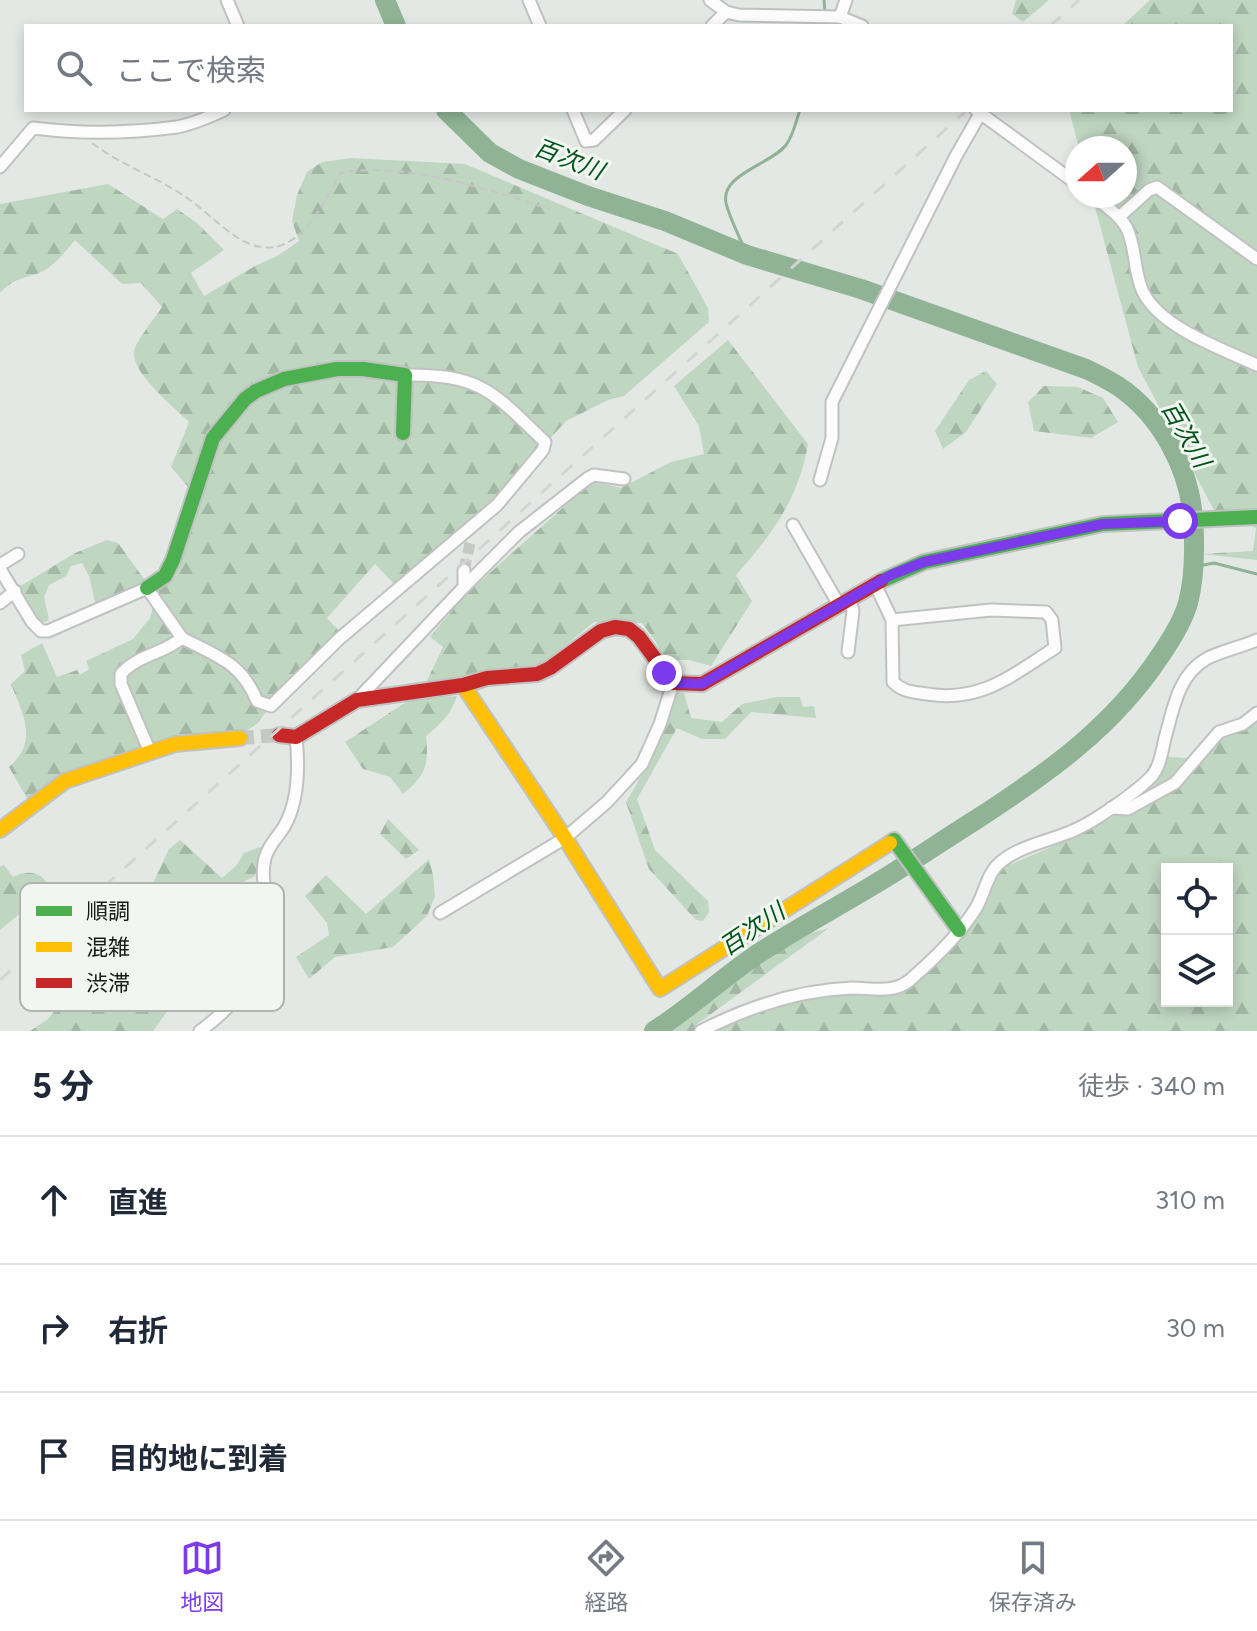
<!DOCTYPE html>
<html lang="ja">
<head>
<meta charset="utf-8">
<style>
  :root { --surface:#fff; --page:#f6f6f7; --text:#1f2937; --muted:#747a83; --line:#e0e1e3; --accent:#7c3aed }
  body { margin:0; font-family:Figtree,"Noto Sans JP",sans-serif; background:var(--page); color:var(--text) }
  .controls { position:absolute; right:24px; bottom:24px; display:grid; overflow:hidden; border-radius:0px; box-shadow:0 4px 12px #0003 }
  .controls button { width:72px; height:72px; display:grid; place-items:center; padding:0; border:0; border-bottom:2px solid var(--line); background:var(--surface); color:var(--text); font:40px sans-serif }
  .compass { position:absolute; left:1065px; top:136px; width:72px; height:72px; border-radius:50%; background:var(--surface); box-shadow:0 4px 12px #0003; rotate:249deg }
  .stop { position:absolute; width:24px; height:24px; margin:-18px; border:6px solid #7c3aed; border-radius:50%; background:#fff }
  .stop.end { background:#7c3aed; border-color:#fff; box-shadow:0 2px 8px #0008 }
  .list { margin:0; padding:0; list-style:none }
  h2 { display:flex; justify-content:space-between; align-items:center; height:104px; margin:0; padding:0 32px; font-size:34px }
  h2 small { font-size:26px; font-weight:400; color:var(--muted) }
  .list li { display:grid; grid-template-columns:52px 1fr auto; gap:24px; align-items:center; box-sizing:border-box; height:128px; padding:0 32px; border-top:2px solid var(--line) }
  .list b { display:block; font-size:30px; white-space:nowrap }
  .list em { font-size:26px; font-style:normal; color:var(--muted) }
  .icon { flex:none; width:44px; height:44px; fill:none; stroke:currentColor; stroke-width:2; stroke-linecap:round; stroke-linejoin:round }
  .map { position:relative; flex:none; width:1257px; height:1031px; overflow:hidden }
  .search { position:absolute; background:var(--surface); box-shadow:0 4px 12px #0003; left:24px; right:24px; top:24px; height:88px; display:flex; align-items:center; gap:20px; box-sizing:border-box; padding:0 28px; border-radius:0px; color:var(--muted); font-size:30px }
  .sheet { height:488px; background:var(--surface) }
  nav { display:flex; justify-content:space-around; align-items:center; box-sizing:border-box; height:112px; border-top:2px solid var(--line); background:var(--surface); font-size:22px; color:var(--muted) }
  nav a { display:grid; justify-items:center; gap:4px }
  nav .on { color:var(--accent) }
  .map>svg:first-child { display:block }
</style>
</head>
<body>
<div class="map">
<svg width="1257" height="1031" viewBox="0 0 1257 1031">
  <defs>
    <pattern id="forest-firs" width="22" height="20" patternUnits="userSpaceOnUse" patternTransform="scale(2)"><rect width="22" height="20" fill="#bfd6c1"/><path d="M5 1l3.5 6h-7zM16 11l3.5 6h-7z" fill="#a3b7a5"/></pattern>
  </defs>
  <rect width="100%" height="100%" fill="#e4e8e5"/>
  <g fill="url(#forest-firs)" fill-rule="evenodd">
    <path d="M1016,0H1049L1023,22L1012,14Z"/>
    <path d="M1150,0H1257V560L1202,554L1253,551L1256,528L1215,512L1138,367L1092,196H1125V148H1079L1069,110H1231V26H1122Z"/>
    <path d="M351,158L465,164L678,254L708,308L709,322L624,396L608,400L566,421L475,520L395,585L375,564L327,618L340,632L291,678L258,723L245,732L176,739L29,802L9,767C39,741 23,715 11,684L25,671L21,655L42,643L57,677L77,670L80,675L89,669L86,661L133,639L150,618L159,587L176,575L200,501L171,467L189,422C174,407 131,373 134,351C136,341 155,318 162,307L141,283L122,284L75,240C68,248 61,258 52,265C33,281 19,272 0,293V204L108,184L163,219L177,209L197,223L224,250L191,273L204,296L255,266L279,255L299,241L292,221L297,195L307,172L322,162Z"/>
    <path d="M728,340L808,444C798,500 773,533 736,575L752,601L711,666L689,660H664L656,642L642,623L594,622L542,665L534,669L426,683L443,647L430,637L466,594L585,488L596,482L621,488L671,462L704,454L699,426L674,386Z"/>
    <path d="M986,371L997,384L966,432L943,449L935,431L969,380Z"/>
    <path d="M1044,386L1078,387L1103,398L1118,422L1091,438L1034,431L1028,402Z"/>
    <path d="M107,540L118,543L147,583L96,606L89,576L82,563L71,566L66,576L49,585L44,597L49,620L41,624L32,613L19,587L75,553Z"/>
    <path d="M675,692L684,693L691,718L722,722L742,704L776,697H800L803,707L814,706L816,718L751,712L725,739H702L677,728L637,799L655,850L708,901L709,912L703,921L696,920L649,869L626,802C648,767 664,732 675,692Z"/>
    <path d="M457,696C451,714 441,724 426,736C429,765 426,775 403,794L390,777L363,769L345,742L409,700Z"/>
    <path d="M1257,722V1031H671L710,997L790,939L829,928L696,1025L833,994L895,992L966,929L1002,868L1075,837L1114,816L1156,783L1168,757L1201,759L1221,736ZM1167,869H1227V1001H1167Z"/>
    <path d="M388,819L419,850L406,859L380,834Z"/>
    <path d="M180,840L222,878L236,866L244,853L263,846L255,876L237,885L225,926L247,931L254,914L261,912L252,955L239,965L203,962L153,1031H30L47,1020L138,915L169,849Z"/>
    <path d="M429,859L433,875L435,896L427,916L393,947L335,957L309,979L296,957L329,935L327,923L305,896L326,875L366,914Z"/>
    <path d="M4,865L13,877C28,869 44,872 50,889L0,930V867Z"/>
  </g>
  <g fill="none" stroke-linecap="round" stroke-linejoin="round">
    <g stroke="#8fb394" stroke-width="3">
      <path d="M824,0L825,12"/>
      <path d="M747,255C741,239 730,220 726,203C720,174 772,164 786,145C793,136 796,121 800,110"/>
      <path d="M1193,567L1214,563L1257,574"/>
    </g>
    <g stroke="#8fb394" stroke-width="20">
      <path d="M385,0L396,26"/>
      <path d="M446,110L490,153L519,169L588,196L665,221L747,255L861,289L1086,369C1097,374 1108,380 1118,386C1161,415 1189,468 1193,518C1195,546 1195,576 1188,603C1183,621 1171,640 1160,656C1113,727 1048,773 977,819C945,839 913,861 880,881C839,906 796,929 756,955C721,979 690,1008 654,1031"/>
    </g>
    <path stroke="#c5c9c6" stroke-width="11" stroke-dasharray="11 5.5" stroke-linecap="butt" d="M464,570L471,539"/>
    <path stroke="#c5c9c6" stroke-width="14" stroke-dasharray="14 7" stroke-linecap="butt" d="M240,738L279,735"/>
    <g stroke="#c0c2c1" stroke-width="15">
      <g id="street">
        <path d="M227,0L238,26"/>
        <path d="M529,0L540,26"/>
        <path d="M710,0L726,12L739,15L840,17L862,26"/>
        <path d="M840,17L846,0"/>
        <path d="M712,26L726,12"/>
        <path d="M573,110L586,141L594,140L625,110"/>
        <path d="M976,110L1077,184"/>
        <path d="M0,167L33,128C79,134 131,133 177,127C193,124 209,117 224,110"/>
        <path d="M1093,196C1105,206 1122,216 1128,231C1136,250 1134,273 1143,292C1161,328 1222,349 1257,365"/>
        <path d="M1119,217L1149,190L1157,187L1257,259"/>
        <path d="M820,480L832,438V402L956,156L980,114"/>
        <path d="M793,525L839,605"/>
        <path d="M0,565L18,554"/>
        <path d="M0,569L32,622L41,631H48L147,588L182,638C163,654 137,655 121,674V684L150,752"/>
        <path d="M875,584L892,620L991,610L1046,612L1052,620L1055,648C1012,675 981,703 927,694C913,692 903,692 893,682L892,620"/>
        <path d="M464,587L519,532L588,478L594,475L624,479"/>
        <path d="M0,603L15,591"/>
        <path d="M182,638C218,657 241,662 257,701L271,706L339,639L497,505L543,450L545,442C493,392 481,374 405,375"/>
        <path d="M848,652L853,611L850,599"/>
        <path d="M357,700L464,587V570"/>
        <path d="M1111,808L1128,809L1175,783L1219,732L1243,724L1257,713"/>
        <path d="M440,913L565,838L607,802L642,764L660,724L673,683"/>
        <path d="M200,1031C221,1016 270,969 272,943C275,915 258,885 265,858C269,844 277,838 284,827C299,801 299,765 296,737"/>
        <path d="M701,1031C748,1007 798,990 852,988C872,988 894,994 910,980C933,960 960,934 976,908C985,893 987,872 1002,861C1021,846 1048,841 1070,832C1091,824 1134,794 1150,778C1160,768 1162,751 1165,738C1173,710 1178,675 1206,659C1221,651 1241,647 1257,640"/>
      </g>
    </g>
    <g stroke="#c0c2c1" stroke-width="18">
      <g id="fast">
        <path d="M881,581L924,562L1103,524L1257,517"/>
        <path d="M147,588L165,576L173,560L213,438L245,399L256,391L284,379L337,369H363L405,375L403,433"/>
        <path d="M890,843L894,840L959,930"/>
      </g>
    </g>
    <g stroke="#c0c2c1" stroke-width="18">
      <g id="slow">
        <path d="M463,685L565,838L660,989L890,843"/>
        <path d="M0,830L65,781L175,744L240,738"/>
      </g>
    </g>
    <g stroke="#c0c2c1" stroke-width="18">
      <path id="jam" d="M279,735L296,737L357,700L463,685L487,678L537,674L550,668L601,631L615,627L629,629L639,637L673,683L702,684L881,581"/>
    </g>
    <path stroke="#c6c7c6" stroke-width="2" stroke-dasharray="8 4" stroke-linecap="butt" d="M92,143C118,163 151,175 178,192C198,204 214,221 232,234C288,274 317,217 340,173C402,161 489,189 549,209"/>
    <use href="#street" stroke="#fbfcfb" stroke-width="11"/>
    <use href="#fast" stroke="#4caf50" stroke-width="14"/>
    <use href="#slow" stroke="#ffc107" stroke-width="14"/>
    <use href="#jam" stroke="#c62828" stroke-width="14"/>
    <g stroke="#d3d4d3" stroke-width="3" stroke-dasharray="14 14" stroke-linecap="butt">
      <path d="M1050,26L1079,0"/>
      <path d="M0,980L967,110"/>
    </g>
  </g>
  <g fill="none" stroke-linecap="round" stroke-linejoin="round">
    <path stroke="#7c3aed" stroke-width="10" d="M664,673L673,683L702,684L891,575L924,562L1103,524L1180,521"/>
  </g>
  <g text-anchor="middle" dominant-baseline="central" stroke-width="6" stroke-linejoin="round" paint-order="stroke">
    <g font-size="24" font-style="italic" fill="#00521b" stroke="#f1f6f1">
      <text transform="translate(569 159) rotate(21)">百次川</text>
      <text transform="translate(1186 434) rotate(60)">百次川</text>
      <text transform="translate(752 929) rotate(-34)">百次川</text>
    </g>
  </g>
  <rect x="20" y="883" width="264" height="128" rx="12" fill="#f1f6f1" stroke="#b0b4b0" stroke-width="2"/>
  <rect x="36" y="906" width="36" height="10" fill="#4caf50"/>
  <rect x="36" y="942" width="36" height="10" fill="#ffc107"/>
  <rect x="36" y="978" width="36" height="10" fill="#c62828"/>
  <g font-size="22" fill="#181a18">
    <text x="86" y="919">順調</text>
    <text x="86" y="955">混雑</text>
    <text x="86" y="991">渋滞</text>
  </g>
</svg>
<div class="controls">
<button><svg class="icon" aria-label="locate" viewBox="0 0 24 24"><circle cx="12" cy="12" r="6"/><path d="M12 2v4M12 18v4M2 12h4M18 12h4"/></svg></button>
<button><svg class="icon" aria-label="layers" viewBox="0 0 24 24"><path d="M12 4l9 5-9 5-9-5zM3 14l9 5 9-5"/></svg></button>
</div>
<svg class="compass" viewBox="-18 -18 36 36"><path d="M0-13l5 13h-10z" fill="#e53935"/><path d="M0 13l5-13h-10z" fill="#747a83"/></svg>
<div class="stop" style="left:1180px;top:521px"></div>
<div class="stop end" style="left:664px;top:673px"></div>
<div class="search"><svg class="icon" aria-label="search" viewBox="0 0 24 24"><circle cx="10" cy="10" r="6"/><path d="M15 15l6 6"/></svg>ここで検索</div>
</div>
<section class="sheet">
<h2>5 分<small>徒歩 · 340 m</small></h2>
<ul class="list">
<li><svg class="icon" aria-label="ahead" viewBox="0 0 24 24"><path d="M12 20V5M6 11l6-6 6 6"/></svg><div><b>直進</b></div><em>310 m</em></li>
<li><svg class="icon" aria-label="right" viewBox="0 0 24 24"><path d="M7 20v-9h11M14 6l5 5-5 5"/></svg><div><b>右折</b></div><em>30 m</em></li>
<li><svg class="icon" aria-label="arrive" viewBox="0 0 24 24"><path d="M6 21V4h12l-3 4 3 4H6"/></svg><div><b>目的地に到着</b></div></li>
</ul>
</section>
<nav>
<a class="on"><svg class="icon" aria-label="map" viewBox="0 0 24 24"><path d="M3 6l6-2 6 2 6-2v14l-6 2-6-2-6 2zM9 4v14M15 6v14"/></svg>地図</a>
<a><svg class="icon" aria-label="directions" viewBox="0 0 24 24"><path d="M12 3l9 9-9 9-9-9zM9 14v-3h6M13 9l2 2-2 2"/></svg>経路</a>
<a><svg class="icon" aria-label="saved" viewBox="0 0 24 24"><path d="M7 4h10v16l-5-4-5 4z"/></svg>保存済み</a>
</nav>
</body>
</html>
